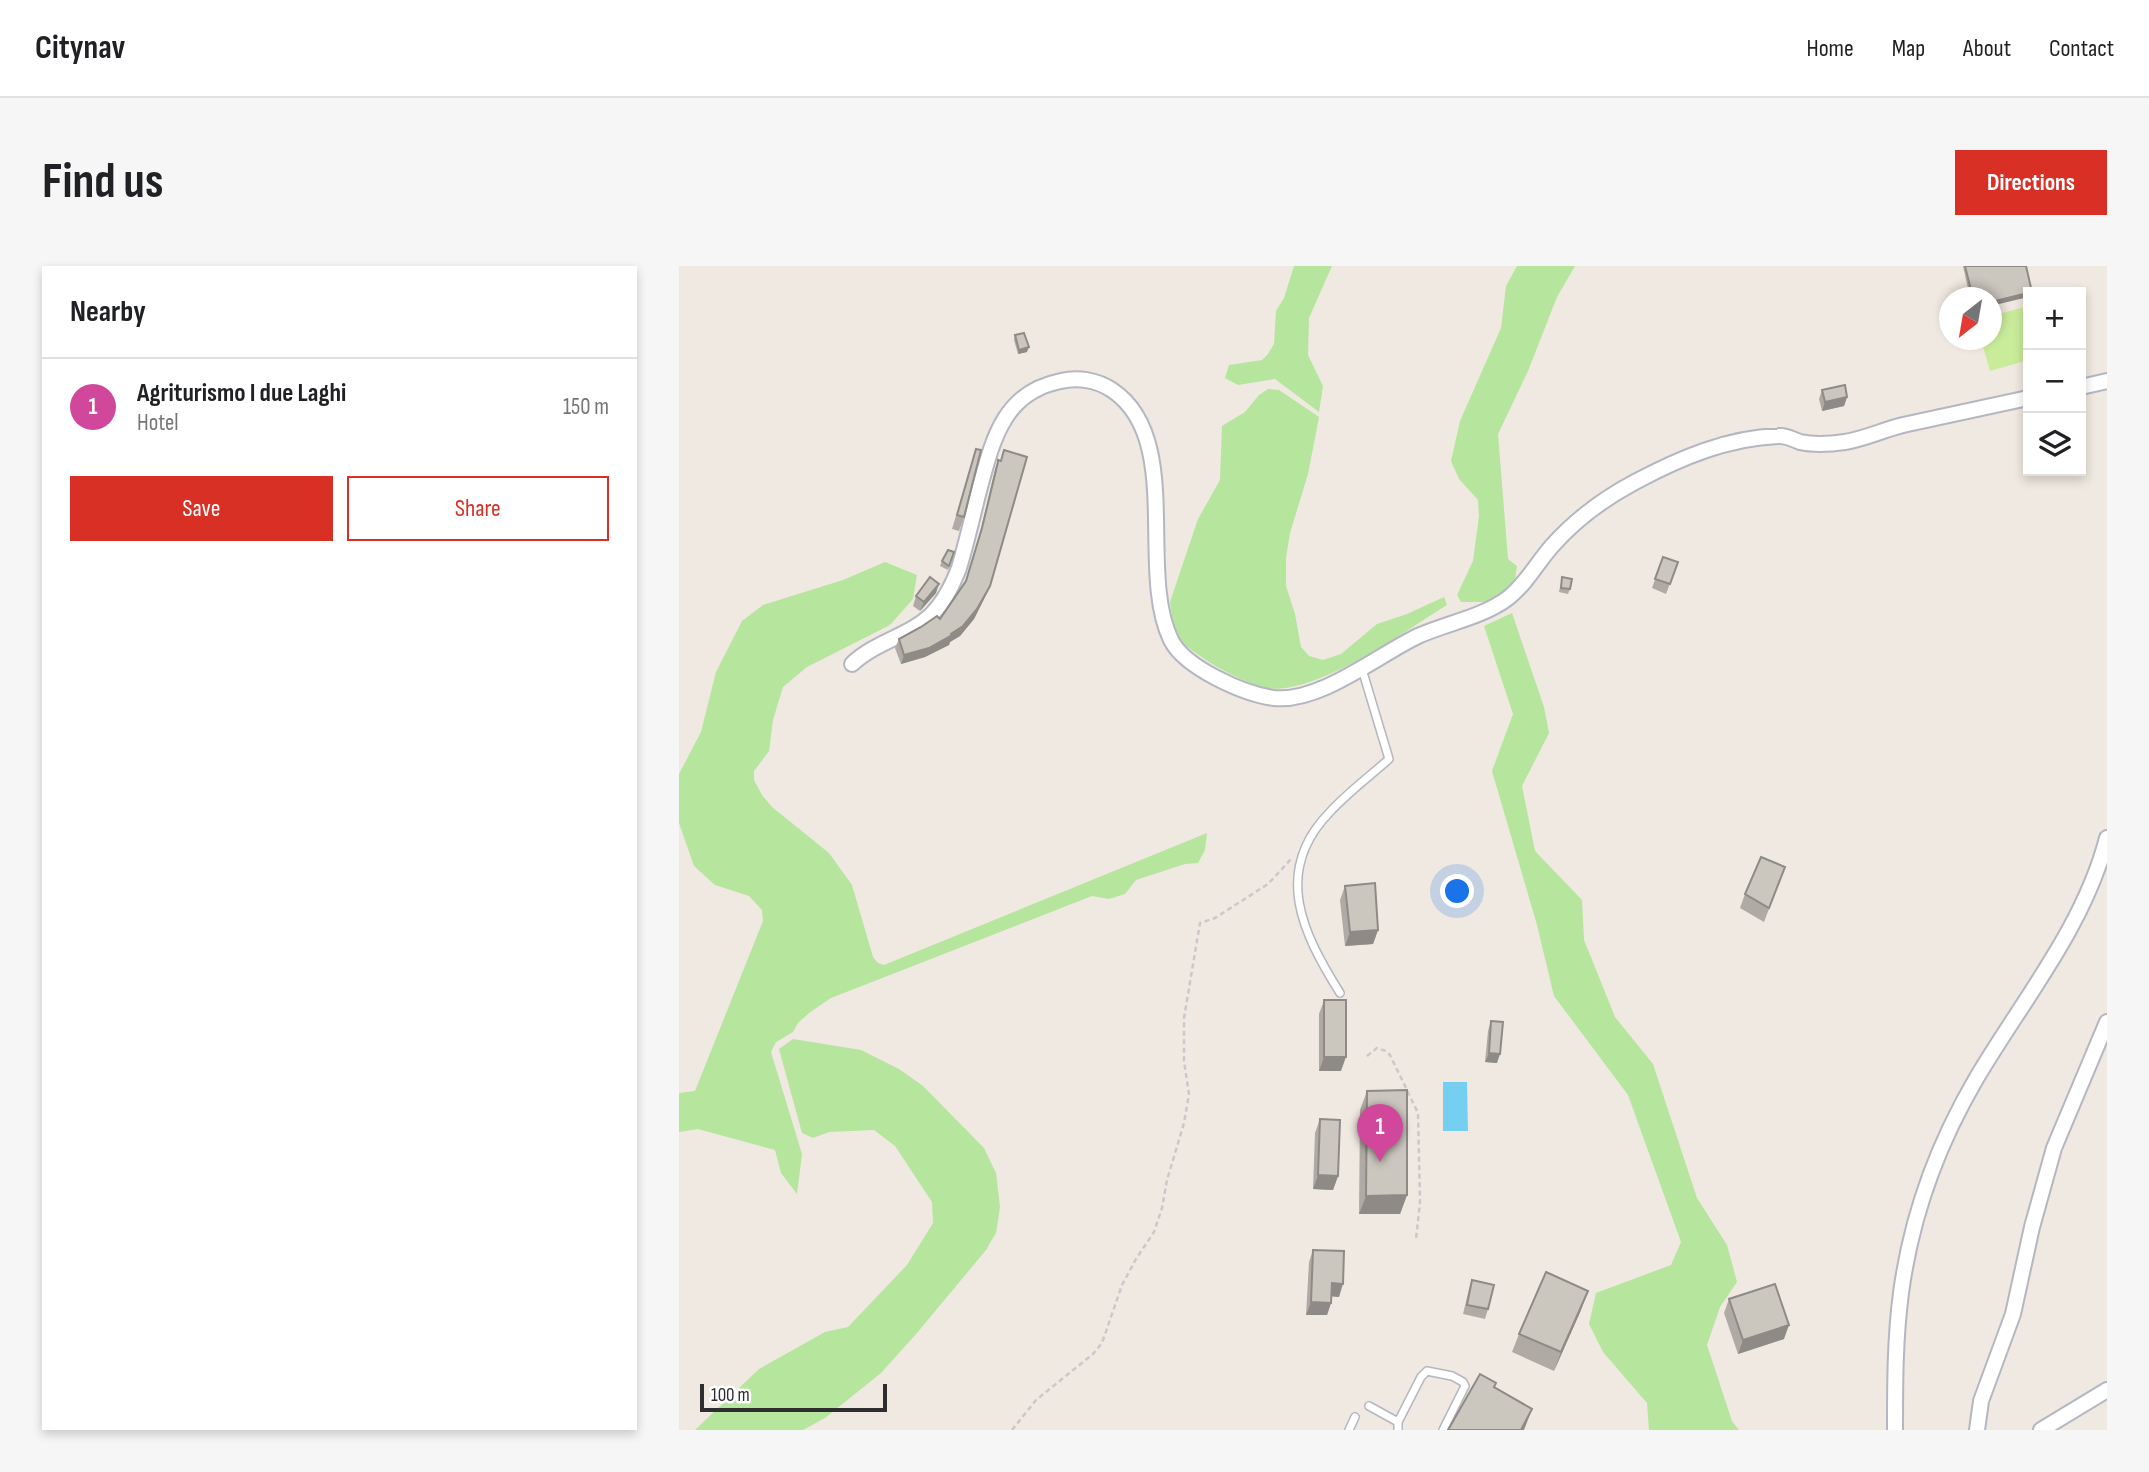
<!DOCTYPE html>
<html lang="en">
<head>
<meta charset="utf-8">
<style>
  :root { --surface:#fff; --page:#f6f6f6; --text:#202124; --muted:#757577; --line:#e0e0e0; --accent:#d93025 }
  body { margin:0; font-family:"Sofia Sans Condensed",sans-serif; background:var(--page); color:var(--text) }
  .controls { position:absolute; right:21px; top:21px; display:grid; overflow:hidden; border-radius:0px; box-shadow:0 4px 10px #0003 }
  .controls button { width:63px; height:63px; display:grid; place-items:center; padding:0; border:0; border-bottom:2px solid var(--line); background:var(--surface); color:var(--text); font:35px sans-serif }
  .compass { position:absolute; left:1260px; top:21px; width:63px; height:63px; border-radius:50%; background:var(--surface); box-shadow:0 4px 10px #0003; rotate:211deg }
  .scale { position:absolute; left:21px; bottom:18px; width:187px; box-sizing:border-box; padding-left:7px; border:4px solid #2e2e2e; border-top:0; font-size:19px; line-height:24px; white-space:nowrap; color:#2e2e2e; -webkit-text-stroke:5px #fff; paint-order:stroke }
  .you { position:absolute; left:779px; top:626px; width:24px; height:24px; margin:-18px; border:5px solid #fff; border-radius:50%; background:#1a73e8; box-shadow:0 0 0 10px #1a73e833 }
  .badge { display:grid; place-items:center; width:46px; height:46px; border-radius:50%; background:var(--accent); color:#fff; font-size:23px; font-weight:700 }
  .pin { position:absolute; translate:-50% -58px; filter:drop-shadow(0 2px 4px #0008) }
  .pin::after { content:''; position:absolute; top:37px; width:24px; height:21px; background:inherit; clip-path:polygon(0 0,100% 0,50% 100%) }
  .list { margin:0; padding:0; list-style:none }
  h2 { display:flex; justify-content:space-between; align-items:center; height:91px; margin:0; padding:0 28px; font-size:30px }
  h2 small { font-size:23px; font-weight:400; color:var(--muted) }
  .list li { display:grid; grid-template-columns:46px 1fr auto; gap:21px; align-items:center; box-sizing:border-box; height:98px; padding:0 28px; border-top:2px solid var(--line) }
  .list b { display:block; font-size:26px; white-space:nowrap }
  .list p { margin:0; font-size:23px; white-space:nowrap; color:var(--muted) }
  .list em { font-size:23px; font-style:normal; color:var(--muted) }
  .actions { display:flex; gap:14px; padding:21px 28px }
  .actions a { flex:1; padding:16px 0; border:2px solid var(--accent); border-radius:0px; text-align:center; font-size:24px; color:var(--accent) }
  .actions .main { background:var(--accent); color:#fff }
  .icon { flex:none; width:38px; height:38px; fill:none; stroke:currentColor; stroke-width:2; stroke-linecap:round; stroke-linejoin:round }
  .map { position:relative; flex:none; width:1428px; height:1164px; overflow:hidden; border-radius:0px }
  header { display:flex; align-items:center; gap:42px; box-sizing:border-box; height:98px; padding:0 35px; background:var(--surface); border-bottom:2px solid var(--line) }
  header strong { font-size:33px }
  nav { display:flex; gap:38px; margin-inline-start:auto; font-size:24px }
  .intro { display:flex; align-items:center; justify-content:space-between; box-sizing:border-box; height:168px; padding:0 42px }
  h1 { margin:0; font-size:49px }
  .button { padding:18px 32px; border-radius:0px; background:var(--accent); color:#fff; font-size:24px; font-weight:700 }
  main { display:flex; gap:42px; padding:0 42px }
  aside { flex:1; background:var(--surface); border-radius:0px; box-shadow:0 4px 10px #0003 }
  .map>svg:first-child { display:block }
</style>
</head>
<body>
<header>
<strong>Citynav</strong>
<nav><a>Home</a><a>Map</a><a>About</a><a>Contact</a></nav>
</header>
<div class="intro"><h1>Find us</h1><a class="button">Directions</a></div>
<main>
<aside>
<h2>Nearby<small></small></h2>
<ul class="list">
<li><span class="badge" style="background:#d1479c">1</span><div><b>Agriturismo I due Laghi</b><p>Hotel</p></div><em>150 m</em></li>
</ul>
<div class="actions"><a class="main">Save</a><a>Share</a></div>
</aside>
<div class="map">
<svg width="1428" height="1164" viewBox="0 0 1428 1164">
  <rect width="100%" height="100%" fill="#efe9e1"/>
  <g fill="#b6e59e">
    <path d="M615,0H653L630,52L629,89L644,120L640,146L596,113L559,119L546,112L550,99L583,94L589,88L595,78L597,45L605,32Z"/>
    <path d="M838,0H896L878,31L849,105L819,168L829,293L838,300L835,320L805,336H782L778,329L794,295L800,250L799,234L780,213L772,195L781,155L822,62L827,20Z"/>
    <path d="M589,123L600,124L640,151L629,208L611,267L607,292V320L616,348L622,381L630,390L644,394L662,388L698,358L728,348L765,331L768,339C724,366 636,431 584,422C579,422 573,418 569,416C542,405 519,390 496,371L491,336L519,253L541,214L543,160L566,146L580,129Z"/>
    <path d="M206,296L238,309L234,333L211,359L128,401L104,421L94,454L90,485L75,505V514L83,529L93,541L150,587L173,619L194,691L199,697L205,699L528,567L526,584L519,597L506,598L457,614L446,628L430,633L413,630L152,732L130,747L119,757L114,766L97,776L92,786L123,888L118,928L102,907L96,884L19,863L0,866V827L16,825L84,655L83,644L70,630L36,619L15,600L0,557V508L22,466L37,406L63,355L84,339L164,314Z"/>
    <path d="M833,347L865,441L870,467L843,520L856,585L903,634L905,674L936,751L974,798L1018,932L1048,979L1058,1016L1041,1041L1028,1079L1053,1155L1060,1164H970L968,1137L924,1086L910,1058L917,1027L992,999L1002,976L949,829L875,730L858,659L813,505L834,448L805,360Z"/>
    <path d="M114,773L182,784L220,803L244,820L305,882L317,907L321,941L317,967L307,984L238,1067L202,1107L146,1152L124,1164H16L80,1103L146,1066L169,1061L228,999L254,957L253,936L216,880L195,864L150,866L134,872L123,867L100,783Z"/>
  </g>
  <path fill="#c9ec9a" d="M1349,40V94L1311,105L1302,74H1312L1313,50Z"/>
  <path fill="#75cff0" d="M764,816H788L789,865H764Z"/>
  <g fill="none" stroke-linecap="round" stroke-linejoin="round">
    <g stroke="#b4b7c1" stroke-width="10">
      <g id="lane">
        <path d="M661,727C624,668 593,606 650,547C668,527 690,511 710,493L683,403"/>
        <path d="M690,1140L719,1156"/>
        <path d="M670,1164L676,1151"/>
        <path d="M719,1164V1156L742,1111L748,1105L773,1110L784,1116L786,1120L764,1164"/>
      </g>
    </g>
    <g stroke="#b4b7c1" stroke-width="18">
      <g id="street">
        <path d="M1402,121L1428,115"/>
        <path d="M173,398C196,376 230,370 252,349C265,336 274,318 280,302C288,275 294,248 301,221C314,173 325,126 382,115C399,111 418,114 433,124C505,172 458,304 492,374C506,402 565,428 595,432C641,437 699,389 739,370C768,357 804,351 829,332C847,318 858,297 873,280C896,254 926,232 956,216C1001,192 1048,172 1099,170C1108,169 1112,173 1121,176C1134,179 1152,178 1166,176C1185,173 1204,164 1224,159C1265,150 1307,141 1349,132"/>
        <path d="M1216,1164C1216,1118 1216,1072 1222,1027C1232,952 1259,878 1297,813C1343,735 1405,661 1428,572"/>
        <path d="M1298,1164L1302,1135L1334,1048L1353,961L1375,882L1428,756"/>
        <path d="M1362,1164L1428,1124"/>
      </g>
    </g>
    <g stroke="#c9c9c9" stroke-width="2.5" stroke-dasharray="5 3.5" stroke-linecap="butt">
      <path d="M688,790L698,782L707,785L711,789L739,847L741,936L737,973"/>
      <path d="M333,1164L357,1134L414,1088L423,1077L443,1019L457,993L475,966L483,942L488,914L505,857L510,828L505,795V752L521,657L536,652L589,618L613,592"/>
    </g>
    <use href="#lane" stroke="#fff" stroke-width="7"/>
    <use href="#street" stroke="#fff" stroke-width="14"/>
  </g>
  <g fill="#afaba4">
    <path d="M1284,0H1347L1312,32H1291Z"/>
    <path d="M336,69L348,86L339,88L335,74Z"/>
    <path d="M1143,124L1168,131L1165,140L1143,145L1140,133Z"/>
    <path d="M297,183L285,251L280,265L273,263Z"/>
    <path d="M325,184L311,320L307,329L295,353L281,370L271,376L270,379L246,391L222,398L216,382L220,373L261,353L286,316L300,271L316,203L319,194L322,195Z"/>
    <path d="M275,286L269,304L261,300L263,295Z"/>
    <path d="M984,291L999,296L987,328L973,322Z"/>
    <path d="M883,311L891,323L889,328L880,326Z"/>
    <path d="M257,327L241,345L234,340L237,330Z"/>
    <path d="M1106,601L1085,656L1061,642L1066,628Z"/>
    <path d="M666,620L699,664L694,678L666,680L661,634Z"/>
    <path d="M645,734L662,805H640V748Z"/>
    <path d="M812,755L818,797L806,796L809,765Z"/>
    <path d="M688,825L728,929L721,948H680L681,844Z"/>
    <path d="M641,853L659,910L654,924L634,923L636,867Z"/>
    <path d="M634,984L660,1031L653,1030L652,1037L648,1049H627L630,996Z"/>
    <path d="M793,1014L809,1043L806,1053L784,1048L790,1023Z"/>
    <path d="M1050,1033L1105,1073L1059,1088L1045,1047Z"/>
    <path d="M902,1044L875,1105L833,1086L840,1068Z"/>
  </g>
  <g fill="#8e8b86">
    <path d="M1349,27V31L1312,40V36Z"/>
    <path d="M350,81L348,86L339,88L340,84Z"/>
    <path d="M1168,131L1165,140L1143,145L1146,136Z"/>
    <path d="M260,318L257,327L241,345L245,336Z"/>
    <path d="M311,320L307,329L295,353L281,370L271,376L270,379L246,391L222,398L225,389L272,368Z"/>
    <path d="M699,664L694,678L666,680L671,666Z"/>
    <path d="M810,787L821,788L818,797L806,796Z"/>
    <path d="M645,791H667L662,805H640Z"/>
    <path d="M639,909L659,910L654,924L634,923Z"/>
    <path d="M728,929L721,948H680L687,930Z"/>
    <path d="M653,1017L664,1018L660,1031L648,1030Z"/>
    <path d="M909,1025L902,1044L875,1105L882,1086Z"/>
    <path d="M632,1036L652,1037L648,1049H627Z"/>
    <path d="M1110,1059L1105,1073L1059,1088L1064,1074Z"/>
    <path d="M853,1143L845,1164H842Z"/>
  </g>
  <g fill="#cbc7bf" stroke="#8e8b86" stroke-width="2">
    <path d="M1286,0H1347L1353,26L1312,36V32H1294Z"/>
    <path d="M345,67L350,81L340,84L336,69Z"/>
    <path d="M1166,119L1168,131L1146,136L1143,124Z"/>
    <path d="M297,183L302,184L285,251L278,249Z"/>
    <path d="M325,184L348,191L311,320L298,343L284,360L272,368L273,369L250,382L225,389L220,373L242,361L258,350L261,353L287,315L303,262L319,196V194L322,195Z"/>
    <path d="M269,284L275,286L270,300L263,295Z"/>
    <path d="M984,291L999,296L991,318L976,313Z"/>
    <path d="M251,311L260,318L245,336L237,330Z"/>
    <path d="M883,311L893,313L891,323L882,322Z"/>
    <path d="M1082,591L1106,601L1090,642L1066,628Z"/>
    <path d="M696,617L699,664L671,666L666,620Z"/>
    <rect x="645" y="734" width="22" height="57"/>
    <path d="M812,755L824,756L821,788L810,787Z"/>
    <path d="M728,824V929L687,930L688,825Z"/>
    <path d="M641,853L661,854L659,910L639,909Z"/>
    <path d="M634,984L665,985L664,1018L653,1017L652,1037L632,1036Z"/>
    <path d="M867,1006L909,1025L882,1086L840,1068Z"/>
    <path d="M793,1014L815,1019L809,1043L788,1039Z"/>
    <path d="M1096,1018L1110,1059L1064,1074L1050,1033Z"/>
    <path d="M801,1108L817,1117L815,1121L853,1143L842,1164H769Z"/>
  </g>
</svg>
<div class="controls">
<button>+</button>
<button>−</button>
<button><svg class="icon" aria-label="layers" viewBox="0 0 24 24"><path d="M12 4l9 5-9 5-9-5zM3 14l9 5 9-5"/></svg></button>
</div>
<svg class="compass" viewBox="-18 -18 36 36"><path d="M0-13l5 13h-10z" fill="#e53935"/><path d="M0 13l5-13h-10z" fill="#757577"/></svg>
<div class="scale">100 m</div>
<div class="you"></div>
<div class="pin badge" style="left:701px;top:896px;background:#d1479c">1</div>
</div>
</main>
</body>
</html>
